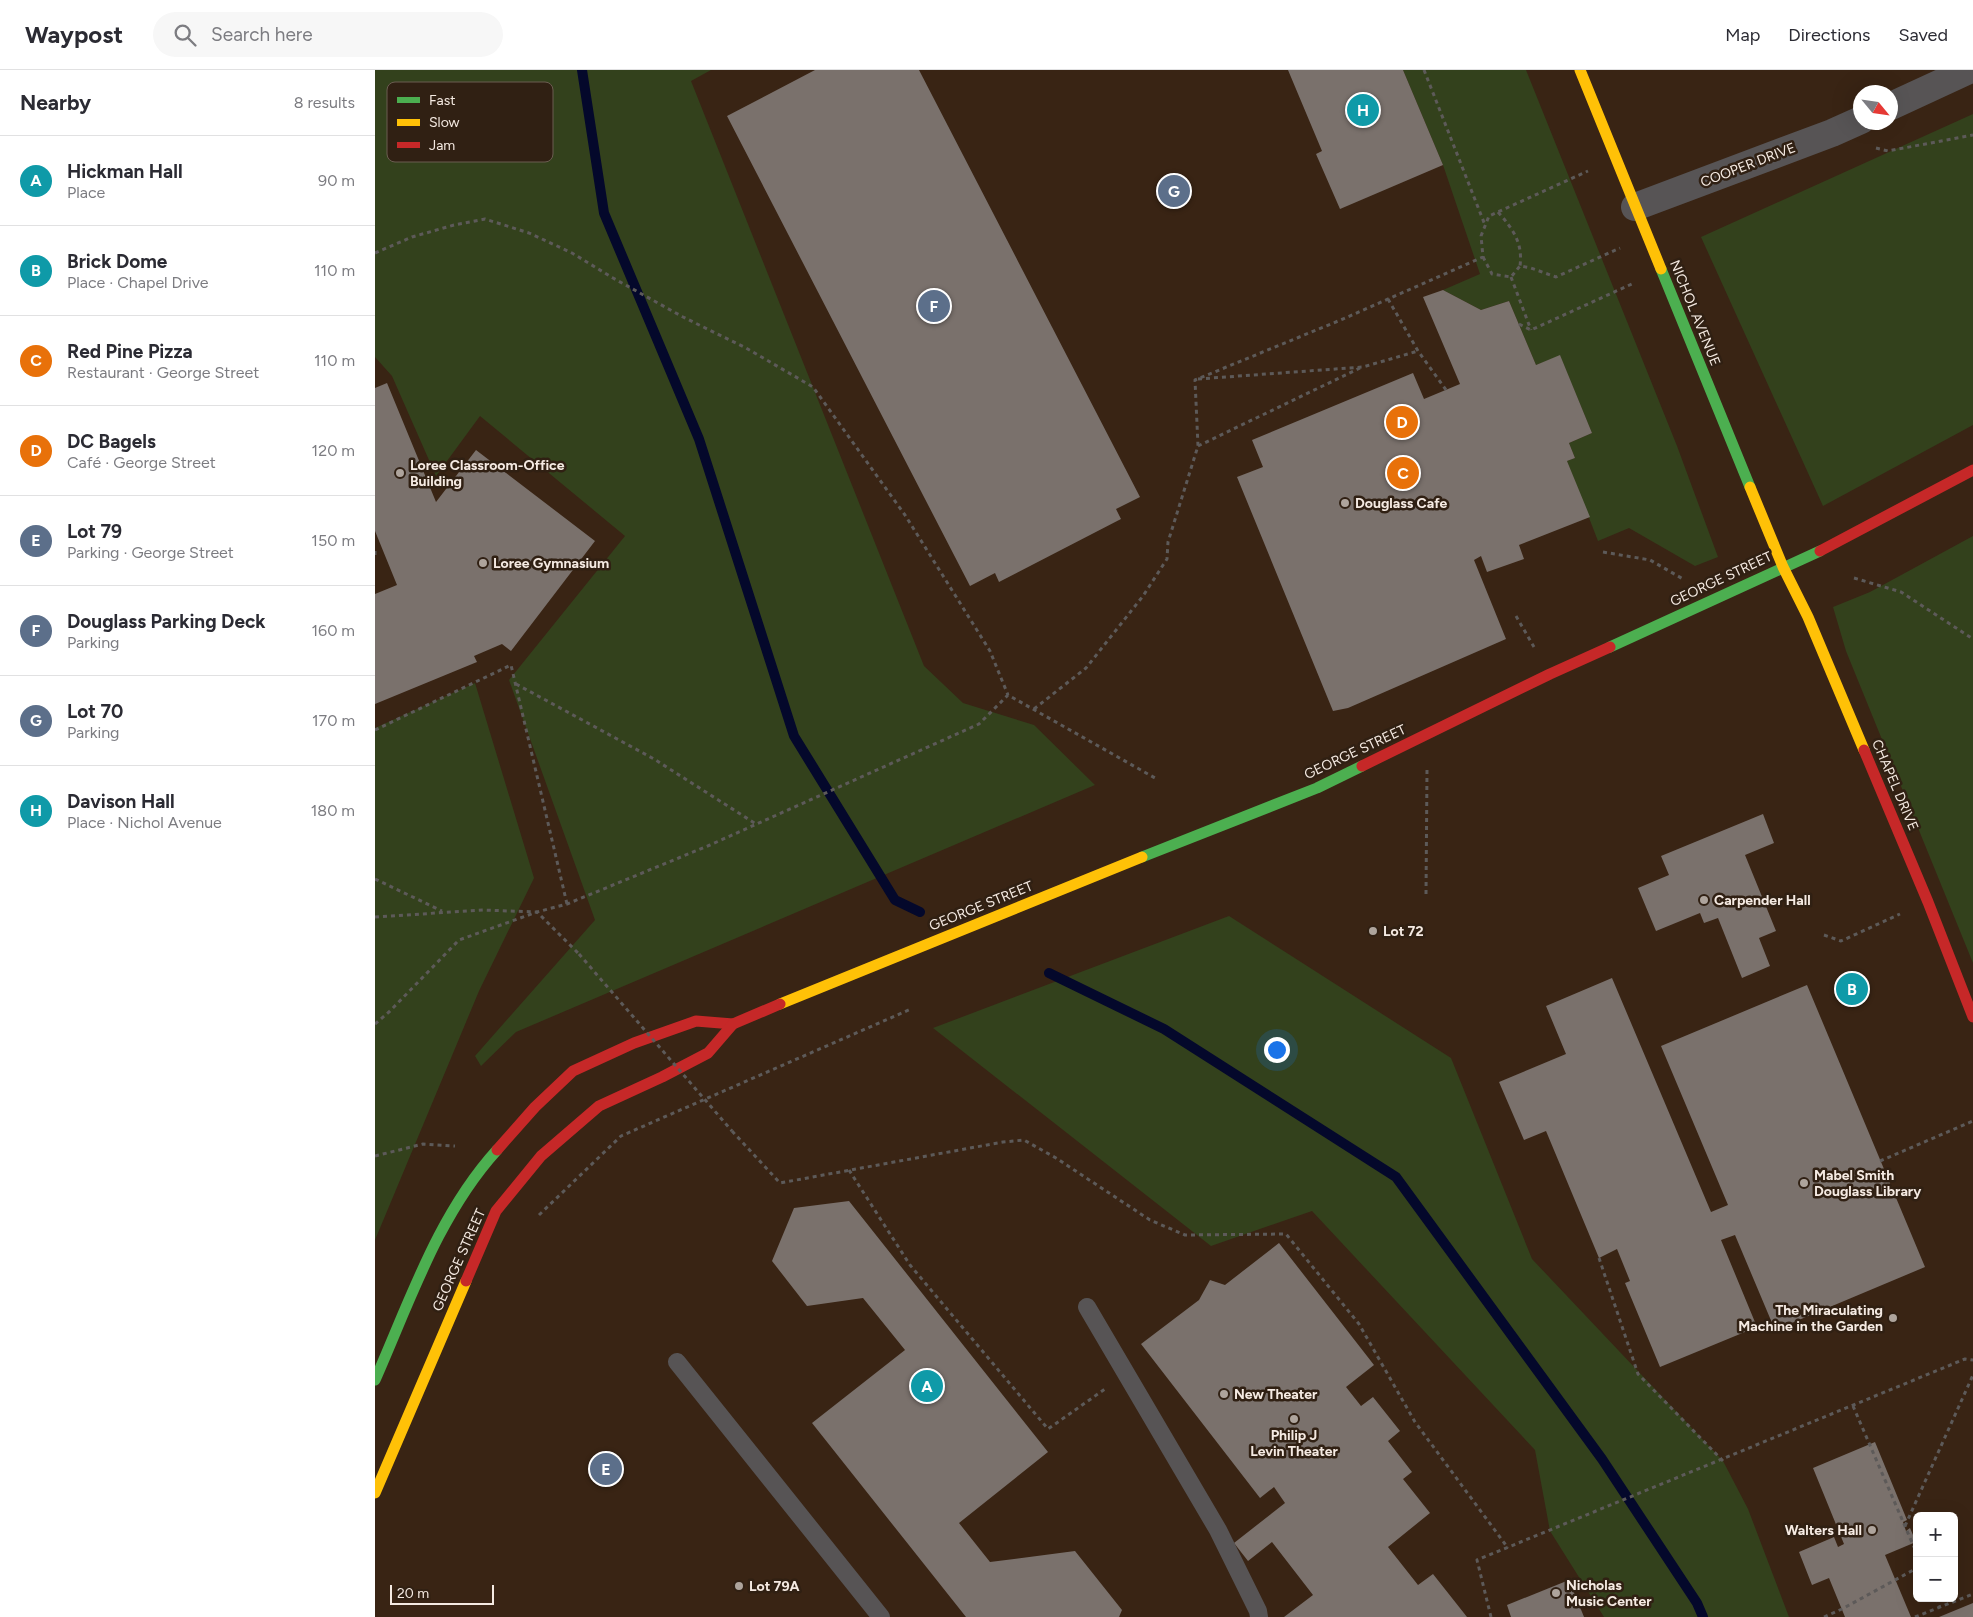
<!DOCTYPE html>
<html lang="en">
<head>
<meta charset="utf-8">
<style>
  :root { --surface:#fff; --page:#f7f7f7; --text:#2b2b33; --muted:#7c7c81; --line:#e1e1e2; --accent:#ea580c }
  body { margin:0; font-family:Figtree,sans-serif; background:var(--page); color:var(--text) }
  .controls { position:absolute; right:15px; bottom:15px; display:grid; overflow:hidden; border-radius:8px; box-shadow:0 5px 20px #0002 }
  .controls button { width:45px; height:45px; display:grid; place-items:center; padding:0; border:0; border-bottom:1px solid var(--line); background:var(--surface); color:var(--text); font:25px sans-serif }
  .compass { position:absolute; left:1478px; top:15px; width:45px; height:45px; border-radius:50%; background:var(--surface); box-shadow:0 5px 20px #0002; rotate:119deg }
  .scale { position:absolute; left:15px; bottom:12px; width:104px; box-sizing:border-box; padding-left:5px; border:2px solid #f5eae2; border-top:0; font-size:14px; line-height:18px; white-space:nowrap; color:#f5eae2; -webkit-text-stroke:4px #302013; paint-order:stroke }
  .you { position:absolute; left:901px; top:979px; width:18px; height:18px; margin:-12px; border:4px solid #fff; border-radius:50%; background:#1a73e8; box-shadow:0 0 0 8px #1a73e833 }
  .badge { display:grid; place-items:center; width:32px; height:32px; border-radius:50%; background:var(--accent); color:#fff; font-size:16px; font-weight:700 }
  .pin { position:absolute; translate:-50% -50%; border:2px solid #fff; box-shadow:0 1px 5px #0006 }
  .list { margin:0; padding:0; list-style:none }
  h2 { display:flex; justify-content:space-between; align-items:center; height:65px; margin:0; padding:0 20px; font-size:21px }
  h2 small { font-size:16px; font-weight:400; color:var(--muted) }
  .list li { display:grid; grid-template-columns:32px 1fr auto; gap:15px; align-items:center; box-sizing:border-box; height:90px; padding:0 20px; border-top:1px solid var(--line) }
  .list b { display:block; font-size:19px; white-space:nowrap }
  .list p { margin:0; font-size:16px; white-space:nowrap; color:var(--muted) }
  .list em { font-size:16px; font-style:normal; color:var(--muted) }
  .icon { flex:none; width:28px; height:28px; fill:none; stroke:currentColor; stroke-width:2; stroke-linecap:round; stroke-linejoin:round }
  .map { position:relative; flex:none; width:1598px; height:1547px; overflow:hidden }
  header { display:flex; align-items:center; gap:30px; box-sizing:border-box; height:70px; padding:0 25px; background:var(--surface); border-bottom:1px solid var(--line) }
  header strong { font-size:24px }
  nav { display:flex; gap:28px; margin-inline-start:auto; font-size:18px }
  .search { width:350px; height:45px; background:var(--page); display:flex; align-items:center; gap:12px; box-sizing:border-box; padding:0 18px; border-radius:28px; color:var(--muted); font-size:19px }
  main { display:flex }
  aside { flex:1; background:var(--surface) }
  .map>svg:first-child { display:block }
</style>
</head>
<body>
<header>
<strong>Waypost</strong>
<div class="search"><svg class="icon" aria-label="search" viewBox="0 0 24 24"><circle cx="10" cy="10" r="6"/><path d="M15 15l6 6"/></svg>Search here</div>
<nav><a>Map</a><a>Directions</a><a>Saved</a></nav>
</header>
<main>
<aside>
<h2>Nearby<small>8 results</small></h2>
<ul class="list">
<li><span class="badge" style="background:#0f9aa8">A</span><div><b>Hickman Hall</b><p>Place</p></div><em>90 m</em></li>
<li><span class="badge" style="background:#0f9aa8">B</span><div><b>Brick Dome</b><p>Place · Chapel Drive</p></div><em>110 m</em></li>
<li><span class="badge" style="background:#e8710a">C</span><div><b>Red Pine Pizza</b><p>Restaurant · George Street</p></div><em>110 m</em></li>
<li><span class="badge" style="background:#e8710a">D</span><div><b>DC Bagels</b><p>Café · George Street</p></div><em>120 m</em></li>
<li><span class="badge" style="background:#5c6f8a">E</span><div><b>Lot 79</b><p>Parking · George Street</p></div><em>150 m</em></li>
<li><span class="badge" style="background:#5c6f8a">F</span><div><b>Douglass Parking Deck</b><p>Parking</p></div><em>160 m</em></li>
<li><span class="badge" style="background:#5c6f8a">G</span><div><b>Lot 70</b><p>Parking</p></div><em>170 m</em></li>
<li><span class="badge" style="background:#0f9aa8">H</span><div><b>Davison Hall</b><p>Place · Nichol Avenue</p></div><em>180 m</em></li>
</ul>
</aside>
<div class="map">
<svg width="1598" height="1547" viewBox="0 0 1598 1547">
  <rect width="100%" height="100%" fill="#2a2119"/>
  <path fill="#392414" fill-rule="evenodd" d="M0,0H1598V1547H0ZM1486,22H1516V52H1486ZM1542,1446H1579V1528H1542Z"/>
  <g fill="#33411c">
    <path d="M0,0H336L316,11L549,596L588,633L659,655L720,715L141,962L106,996L100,986L220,850L134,610L250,466L105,346L61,406L17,306L0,287Z"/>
    <path d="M1028,0H1151L1302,376L1343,487L1320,496L1254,458L1223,471L1192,391L1200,388L1194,373L1217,363L1185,286L1161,295L1134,231L1106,240L1068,220L1105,204L1068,95Z"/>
    <path d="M1598,44V355L1448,436L1326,167Z"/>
    <path d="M1598,466V893L1471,581L1458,537L1495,522Z"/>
    <path d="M100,613L159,808L104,921L0,1170V658Z"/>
    <path d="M854,846L1076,988L1157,1189L1348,1391L1373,1439L1414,1547H1229L1175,1461L1160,1380L937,1141L836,1176L558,958Z"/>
  </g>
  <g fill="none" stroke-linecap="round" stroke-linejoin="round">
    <g stroke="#04082b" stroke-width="10">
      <path d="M207,0L229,143L324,369L419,666L520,830L545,842"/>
      <path d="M674,903L789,959L1021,1107L1227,1389L1322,1533L1328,1547"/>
    </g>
  </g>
  <g fill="#7a716c">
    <path d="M440,0H544L765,427L741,439L746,449L624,512L620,503L595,516L352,46Z"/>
    <path d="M913,0H1028L1068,95L965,139L941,84L947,81Z"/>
    <path d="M1068,220L1106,240L1134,231L1161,295L1185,285L1217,363L1194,373L1200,388L1192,391L1215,447L1144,475L1149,489L1112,502L1106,486L1099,490L1131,569L973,638L958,641L862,407L888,397L877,370L1038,303L1049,329L1085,314L1048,227Z"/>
    <path d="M12,313L61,432L101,380L220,471L136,581L127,574L99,586L102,592L0,634V524L22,515L0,461V318Z"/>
    <path d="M1388,744L1399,773L1370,785L1401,861L1384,868L1395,896L1367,908L1343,848L1329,853L1325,843L1281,861L1263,818L1294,805L1286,786Z"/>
    <path d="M1237,908L1336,1142L1353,1135L1286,976L1432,915L1550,1197L1400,1260L1360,1165L1346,1170L1382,1257L1285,1297L1250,1213L1255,1211L1242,1179L1224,1188L1171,1061L1149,1070L1124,1012L1191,984L1171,936Z"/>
    <path d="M474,1131L673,1382L584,1453L615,1492L700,1481L747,1540L744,1547H591L437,1353L530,1280L488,1228L432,1236L397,1191L419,1138Z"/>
    <path d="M904,1173L999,1295L971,1317L986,1336L998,1327L1025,1361L1013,1371L1037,1402L1028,1409L1055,1443L1013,1477L1043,1515L1058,1504L1092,1547H909L938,1525L897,1472L873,1491L859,1473L910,1433L899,1417L885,1428L766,1274L824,1230L835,1210L850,1215Z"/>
    <path d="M1500,1372L1532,1450L1528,1452L1531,1461L1535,1458L1541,1472L1510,1485L1536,1547H1470L1454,1508L1437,1515L1424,1482L1459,1467L1463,1477L1469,1474L1438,1398Z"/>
    <path d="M1194,1510L1209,1547H1136L1132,1535Z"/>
    <path d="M1598,1533V1547H1564Z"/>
  </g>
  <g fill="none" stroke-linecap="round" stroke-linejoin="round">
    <g stroke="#5d5a59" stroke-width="3" stroke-dasharray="4 4" stroke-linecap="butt">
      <path d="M1049,0L1110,155"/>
      <path d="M1501,78L1513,81L1598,65"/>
      <path d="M1123,142C1138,159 1148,173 1145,196"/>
      <path d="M0,183L37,167L79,155L110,149L154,163L197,183L238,208L308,247L371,278L438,317L530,445L615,581L633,625"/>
      <path d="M1108,187L1117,204L1136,207L1145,196L1156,198L1181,207L1245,178"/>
      <path d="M1136,207L1156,260"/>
      <path d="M1013,229L1043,281L1071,320"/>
      <path d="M1144,254L1156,260L1259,213"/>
      <path d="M823,309L988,297L1043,281"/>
      <path d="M823,376L985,298"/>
      <path d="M0,481V486"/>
      <path d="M1228,482L1275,490L1308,509"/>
      <path d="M1479,508L1526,522L1598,569"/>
      <path d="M1141,546L1159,577"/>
      <path d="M141,614L279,689L381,754"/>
      <path d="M659,639L711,598L768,526L792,489L793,472L823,376L820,310L968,249L1108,187L1106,166L1114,146L1213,101"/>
      <path d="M0,660L136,595L192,834"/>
      <path d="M0,809L67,841"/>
      <path d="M1051,824L1052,700"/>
      <path d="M0,847L108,840L162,842L204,884"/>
      <path d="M1449,865L1466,871L1525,844"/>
      <path d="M0,954L15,941L84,870L162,842L192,834L335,775L604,654L633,625L780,708"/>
      <path d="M357,1061L405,1113L628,1072L649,1070L681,1088L775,1150L810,1165L911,1164L984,1254L1040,1352L1133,1478"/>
      <path d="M0,1086L48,1074L80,1076"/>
      <path d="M1505,1091L1598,1051"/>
      <path d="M474,1100L535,1195L673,1359L730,1319"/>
      <path d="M164,1145L246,1066L536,939"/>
      <path d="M1224,1188L1263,1304L1348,1391"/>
      <path d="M1478,1336L1542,1484"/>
      <path d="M1530,1456L1598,1305"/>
      <path d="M1561,1528L1565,1538"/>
      <path d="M1116,1547L1102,1490L1590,1289L1598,1290"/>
      <path d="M1449,1547L1467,1539L1542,1498"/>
      <path d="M1540,1547L1598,1524"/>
    </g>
    <g stroke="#575455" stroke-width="18">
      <path d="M712,1237L843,1460L883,1541L884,1547"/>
      <path d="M302,1292L506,1547"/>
    </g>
    <g stroke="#575455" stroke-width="28">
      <path d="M1516,36L1594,0"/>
      <path d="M1260,137L1457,63L1486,50"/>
    </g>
    <g stroke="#4caf50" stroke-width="11">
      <path d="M1286,199L1375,417"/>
      <path d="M1235,577L1445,481"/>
      <path d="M767,787L942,718L987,696"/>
      <path d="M0,1310C35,1231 63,1145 122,1080"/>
    </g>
    <g stroke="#ffc107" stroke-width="11">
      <path d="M1205,0L1286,199"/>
      <path d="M1375,417L1408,497L1433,547L1489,680"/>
      <path d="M405,934L767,787"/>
      <path d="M0,1423L91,1211"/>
    </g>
    <g stroke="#c62828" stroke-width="11">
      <path d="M1445,481L1598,400"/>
      <path d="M1489,680L1553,832L1598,947"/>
      <path d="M987,696L1175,604L1235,577"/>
      <path d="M122,1080L160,1037L198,1001L259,973L321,951L358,954"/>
      <path d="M91,1211L121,1141L166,1086L224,1036L287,1007L333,983L358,954L405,934"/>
    </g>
    <path stroke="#5d5a59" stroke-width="3" stroke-dasharray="4 4" stroke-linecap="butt" d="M204,884L357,1061"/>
  </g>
  <g fill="#aea49c" stroke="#302013" stroke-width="2">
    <circle cx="25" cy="403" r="5"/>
    <circle cx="970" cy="433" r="5"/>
    <circle cx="108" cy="493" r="5"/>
    <circle cx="1329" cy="830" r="5"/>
    <circle cx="998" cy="861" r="5"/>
    <circle cx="1429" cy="1113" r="5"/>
    <circle cx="1518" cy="1248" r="5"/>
    <circle cx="849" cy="1324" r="5"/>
    <circle cx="919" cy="1349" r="5"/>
    <circle cx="1497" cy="1460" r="5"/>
    <circle cx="364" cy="1516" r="5"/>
    <circle cx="1181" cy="1523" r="5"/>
  </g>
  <g text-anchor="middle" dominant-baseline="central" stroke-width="5" stroke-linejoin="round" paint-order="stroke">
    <g font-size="14" fill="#f5eae2" stroke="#302013">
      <text transform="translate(1373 95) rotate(-21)">COOPER DRIVE</text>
      <text transform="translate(1320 243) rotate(68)">NICHOL AVENUE</text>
      <text transform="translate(1346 509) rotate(-25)">GEORGE STREET</text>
      <text transform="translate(980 682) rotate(-25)">GEORGE STREET</text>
      <text transform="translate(1520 715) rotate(67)">CHAPEL DRIVE</text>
      <text transform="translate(606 836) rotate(-22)">GEORGE STREET</text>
      <text transform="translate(84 1190) rotate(-66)">GEORGE STREET</text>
    </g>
    <g font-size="14" font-weight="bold" fill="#f5eae2" stroke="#302013" text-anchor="start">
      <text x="35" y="395">Loree Classroom-Office<tspan x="35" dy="16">Building</tspan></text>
      <text x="980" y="433">Douglass Cafe</text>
      <text x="118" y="493">Loree Gymnasium</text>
      <text x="1339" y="830">Carpender Hall</text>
      <text x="1008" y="861">Lot 72</text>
      <text x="1439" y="1105">Mabel Smith<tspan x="1439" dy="16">Douglass Library</tspan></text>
      <text x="1508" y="1240" text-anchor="end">The Miraculating<tspan x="1508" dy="16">Machine in the Garden</tspan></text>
      <text x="859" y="1324">New Theater</text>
      <text x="919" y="1365" text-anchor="middle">Philip J<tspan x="919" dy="16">Levin Theater</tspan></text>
      <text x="1487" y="1460" text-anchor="end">Walters Hall</text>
      <text x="1191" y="1515">Nicholas<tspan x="1191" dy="16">Music Center</tspan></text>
      <text x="374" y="1516">Lot 79A</text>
    </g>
  </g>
  <rect x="12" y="12" width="166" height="80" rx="8" fill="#302013" stroke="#6b5d51" stroke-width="1"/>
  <rect x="22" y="27" width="23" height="6" fill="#4caf50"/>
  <rect x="22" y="49" width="23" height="7" fill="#ffc107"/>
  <rect x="22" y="72" width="23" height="6" fill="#c62828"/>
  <g font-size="14" fill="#f5eae2">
    <text x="54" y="35">Fast</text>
    <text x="54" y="57">Slow</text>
    <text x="54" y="80">Jam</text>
  </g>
</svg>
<div class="controls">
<button>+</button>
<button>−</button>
</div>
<svg class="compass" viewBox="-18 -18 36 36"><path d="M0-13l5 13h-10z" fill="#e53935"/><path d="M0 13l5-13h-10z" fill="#7c7c81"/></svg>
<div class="scale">20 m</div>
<div class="you"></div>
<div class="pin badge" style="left:552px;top:1316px;background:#0f9aa8">A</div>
<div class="pin badge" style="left:1477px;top:919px;background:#0f9aa8">B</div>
<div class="pin badge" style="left:1028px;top:403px;background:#e8710a">C</div>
<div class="pin badge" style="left:1027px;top:352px;background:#e8710a">D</div>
<div class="pin badge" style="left:231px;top:1399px;background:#5c6f8a">E</div>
<div class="pin badge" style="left:559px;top:236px;background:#5c6f8a">F</div>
<div class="pin badge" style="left:799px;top:121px;background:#5c6f8a">G</div>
<div class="pin badge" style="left:988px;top:40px;background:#0f9aa8">H</div>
</div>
</main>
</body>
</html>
